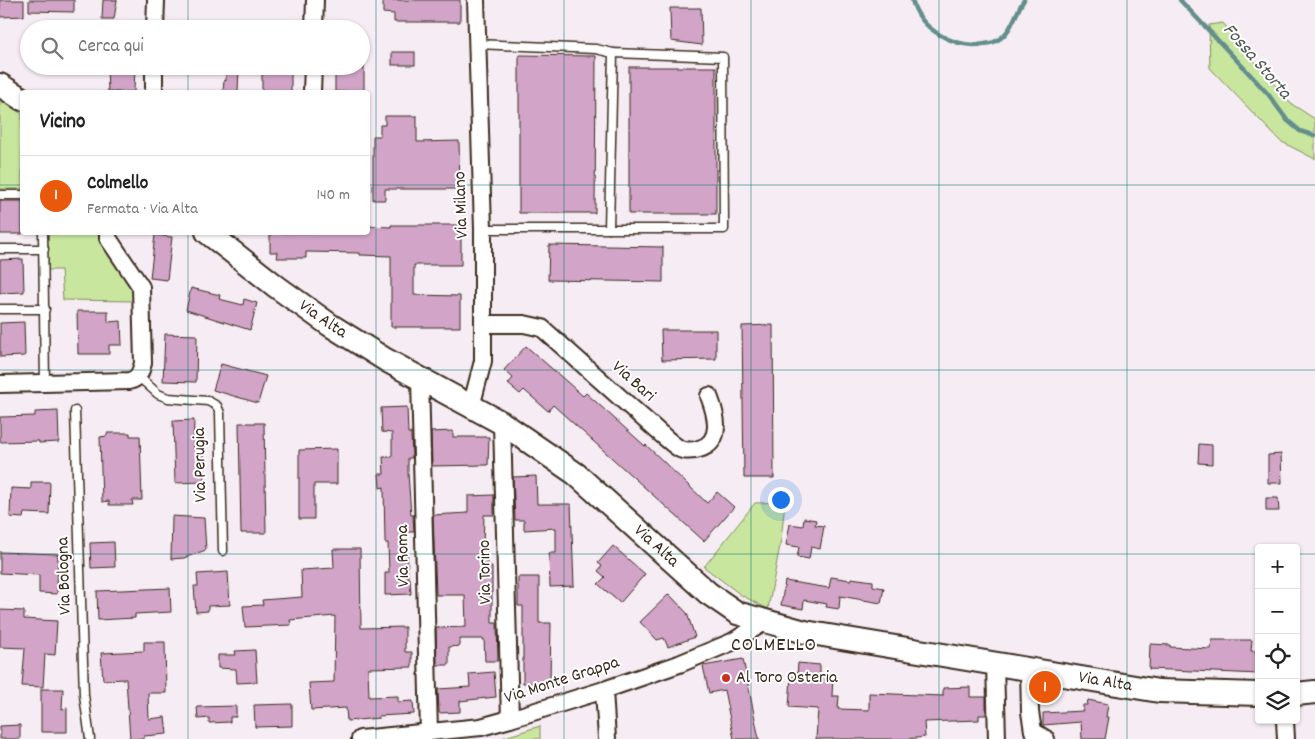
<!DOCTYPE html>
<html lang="it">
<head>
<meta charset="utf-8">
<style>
  :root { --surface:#fff; --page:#f2f2f2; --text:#222; --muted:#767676; --line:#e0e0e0; --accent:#ea580c }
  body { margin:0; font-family:Dekko,sans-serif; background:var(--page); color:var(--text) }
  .controls { position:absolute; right:15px; bottom:15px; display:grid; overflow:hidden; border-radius:5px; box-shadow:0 1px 4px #0004 }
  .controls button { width:45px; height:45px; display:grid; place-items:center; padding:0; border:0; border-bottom:1px solid var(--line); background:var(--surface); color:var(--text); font:25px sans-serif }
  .you { position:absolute; left:780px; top:499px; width:18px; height:18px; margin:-12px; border:4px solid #fff; border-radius:50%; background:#1a73e8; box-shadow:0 0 0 8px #1a73e833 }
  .badge { display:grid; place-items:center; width:32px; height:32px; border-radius:50%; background:var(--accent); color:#fff; font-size:16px; font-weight:700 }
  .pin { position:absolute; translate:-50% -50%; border:2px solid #fff; box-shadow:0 1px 5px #0006 }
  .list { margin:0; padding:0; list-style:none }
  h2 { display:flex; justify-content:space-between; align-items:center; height:65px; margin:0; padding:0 20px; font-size:21px }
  h2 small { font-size:16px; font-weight:400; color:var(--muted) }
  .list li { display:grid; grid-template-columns:32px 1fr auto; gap:15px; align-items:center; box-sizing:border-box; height:80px; padding:0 20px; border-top:1px solid var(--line) }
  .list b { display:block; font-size:19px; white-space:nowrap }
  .list p { margin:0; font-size:16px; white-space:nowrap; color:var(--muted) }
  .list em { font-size:16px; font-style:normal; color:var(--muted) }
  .icon { flex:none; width:28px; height:28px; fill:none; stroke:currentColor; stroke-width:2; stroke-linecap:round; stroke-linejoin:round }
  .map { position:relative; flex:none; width:1315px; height:739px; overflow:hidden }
  .search { position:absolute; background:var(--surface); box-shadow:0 1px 4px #0004; left:20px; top:20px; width:350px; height:55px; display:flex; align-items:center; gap:12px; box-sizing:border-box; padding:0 18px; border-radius:28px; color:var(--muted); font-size:19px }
  .panel { position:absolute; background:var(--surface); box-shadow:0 1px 4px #0004; left:20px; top:90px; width:350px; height:145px; border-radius:5px }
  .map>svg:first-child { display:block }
</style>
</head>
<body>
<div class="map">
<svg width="1315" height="739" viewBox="0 0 1315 739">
  <rect width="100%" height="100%" fill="#f6edf4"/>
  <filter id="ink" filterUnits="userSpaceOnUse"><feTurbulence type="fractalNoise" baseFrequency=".02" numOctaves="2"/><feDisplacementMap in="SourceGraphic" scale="10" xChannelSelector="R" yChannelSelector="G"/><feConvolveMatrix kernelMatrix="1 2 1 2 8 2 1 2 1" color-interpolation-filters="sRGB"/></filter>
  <g filter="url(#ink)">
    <g fill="#c8e69e" stroke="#82885e">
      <path d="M1223,23L1290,103L1315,119V159L1280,141L1210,68L1209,25Z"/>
      <path d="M0,99L22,114V189H0Z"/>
      <path d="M47,233H100V237L103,245L134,293L135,301L63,300L61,270H48Z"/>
      <path d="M785,502L781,540L768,609L741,595L704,567L755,503Z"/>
      <path d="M540,726V739H499Z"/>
    </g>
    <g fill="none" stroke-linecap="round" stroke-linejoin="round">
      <g stroke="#648e8c" stroke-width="4.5">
        <path d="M912,0C920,30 955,49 985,44C988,43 993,43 996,41C1012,33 1015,13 1024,0"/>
        <path d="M1180,0L1244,68L1268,94L1287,120L1300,131L1315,136"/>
      </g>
    </g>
    <g fill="#d1a4c8" stroke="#3b2a1e">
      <path d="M0,0H24V16L0,17Z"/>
      <path d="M29,0H74V12L29,11Z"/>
      <path d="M103,0H117L114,19H102Z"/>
      <path d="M383,0H460V22H394V14L383,13Z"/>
      <path d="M670,8H701L702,45L671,41Z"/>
      <rect x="392" y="52" width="23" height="13"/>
      <path d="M519,55L596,56L595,213H519Z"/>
      <path d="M107,66H135L134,92H108Z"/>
      <path d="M226,66H239L238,92H223L224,80L226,81Z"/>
      <rect x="262" y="66" width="29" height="26"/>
      <rect x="335" y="66" width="29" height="26"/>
      <rect x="629" y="67" width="87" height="147"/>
      <path d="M385,116H417V142L459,141L460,189H385V200H373V136H380V125H385Z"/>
      <rect x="0" y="201" width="22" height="33"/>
      <path d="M391,225H461V265H414V295L460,296V327H391V256L360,255V253L306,252V258H277L278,252H270V233L368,232V226L391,227Z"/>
      <path d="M155,235L172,237L167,280L150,278Z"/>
      <path d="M549,245L663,247V282L548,280Z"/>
      <path d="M23,259L24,292L0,293V260Z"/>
      <path d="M191,288L220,295L219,299L243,305L244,299L257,303L250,330L186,310Z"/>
      <path d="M77,311H108V322L121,321L122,345H109V354H78Z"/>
      <path d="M24,322L25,356L0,357V323Z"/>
      <path d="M773,325L774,478H744L742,326Z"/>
      <path d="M661,330H716V359L662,360Z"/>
      <path d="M165,334L197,335L196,382L163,381Z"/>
      <path d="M526,346L583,396L586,393L645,446L646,445L707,503L717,492L734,507L704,541L553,405L548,411L524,390L520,394L508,384L513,378L504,370Z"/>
      <path d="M221,364L266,376L258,403L213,390Z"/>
      <path d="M407,407L408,433H411L412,458H408V473L411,515H413L414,532H407L408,578H410L411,594L385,595V573H389L388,543H385L384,487L380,488L379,474H384L383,457H392V433L382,432L381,408Z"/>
      <path d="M58,411L59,442L39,443V441L0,442V417L35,416V412Z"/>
      <path d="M194,420L193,447L203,448L204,482L175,483L173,421Z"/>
      <path d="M239,423H264L266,533H241Z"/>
      <path d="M453,431V437H489L488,465L432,466L431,432Z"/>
      <path d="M107,433H130V436H140L142,500H132L133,505H109V501L102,502L100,437L107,436Z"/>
      <path d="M1199,444L1212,445V464L1198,463Z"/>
      <path d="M337,449V484H314V519H299V450Z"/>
      <path d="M1281,454L1282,483H1268V455Z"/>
      <path d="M536,476L537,504H571L574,586L550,587L549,553H556V528L524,530V520H515L513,477Z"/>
      <path d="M31,482H50L49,514L24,513L23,518L10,517L11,488L31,489Z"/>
      <path d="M494,495V515H484L483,548H487V566H492V623H497L498,661H485L484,639H460V646L449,647V665H437L436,628L466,627L465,595H436L433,515L468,513V496Z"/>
      <path d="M1266,498H1278L1279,511H1266Z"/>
      <path d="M172,516L204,518L206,550L184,558L171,559Z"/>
      <path d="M804,518L816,520L815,525L824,526L820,549L811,547L809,559L797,557L799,547L786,545L790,524L803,526Z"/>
      <path d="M114,542L115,567L91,568L90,543Z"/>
      <path d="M613,546L645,574L620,603L598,584L605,577L598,571L602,566L598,563Z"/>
      <path d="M333,549H360L361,628L405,627V652H412V667L368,668L369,697L398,696V702L413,701L414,714L378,716L379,718L347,721L346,708L311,710L309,683L334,682L335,616L290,620L291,625L245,627L243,606L263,605L262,600L302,597L301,570L334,568Z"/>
      <path d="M0,552L58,554L57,594L39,593V575L0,573Z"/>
      <path d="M228,572L230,605L208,606V611L196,612L194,586H198L197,574Z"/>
      <path d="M518,577H539V623H551L550,683H523V606H518Z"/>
      <path d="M831,577L851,580V578L873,581V586L884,588L881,603L840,596L839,609L826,607L827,604L804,600L803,609L781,605L785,581L829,588Z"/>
      <path d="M170,588L171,612L135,614V618L98,620L97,591Z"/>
      <path d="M669,594L687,613L695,637L668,647L664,638L657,640L640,622Z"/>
      <path d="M0,610L24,611V619L57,621L55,655L45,654L43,687L22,686L25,648L0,647Z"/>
      <path d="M1212,640H1252L1251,651H1259V674L1149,669L1150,644L1170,645V647L1211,649Z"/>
      <path d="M144,642H165L166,693H148L149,719L165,717L167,734L144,736V739H130L126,679L103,680L101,653L144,651Z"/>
      <path d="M255,650L257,682L237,683L236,669L218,668V655H236L235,651Z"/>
      <path d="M743,659L759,739H734L724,690L709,693L703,666Z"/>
      <path d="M798,663L820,665V676H833L832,696H839L838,709L869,710V693L943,696V688L970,687V697H986V715H979V720L924,722L925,737L907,739H816L818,709L789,707L791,677H797Z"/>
      <path d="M494,672L496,697L460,701V712L439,713L438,689L470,687L469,674Z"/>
      <path d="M41,689H63L62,709L67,708V732H41Z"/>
      <path d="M1088,700L1108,704L1106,717H1109L1105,739H1082L1081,722L1043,725V713L1083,711V705H1087Z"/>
      <path d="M292,704V726L255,727L254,705Z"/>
      <path d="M236,706V717H230V722L209,723V718L198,719L197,707Z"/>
      <path d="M20,725V739H0V726Z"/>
    </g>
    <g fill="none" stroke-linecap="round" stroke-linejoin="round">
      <g stroke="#3b2a1e" stroke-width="11">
        <g id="service">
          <path d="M477,44L596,49L613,53L723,57L724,229H483"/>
          <path d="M0,195H22"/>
          <path d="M609,229L613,53"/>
          <path d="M43,232L45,384"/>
          <path d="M0,249H44"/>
          <path d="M0,309H45"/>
          <path d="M138,376L158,394L168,398L208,401L217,406L220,413L223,551"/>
          <path d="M75,411L84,695L90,739"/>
        </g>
      </g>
      <g stroke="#3b2a1e" stroke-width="20">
        <g id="minor">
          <path d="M155,29L156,0"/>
          <path d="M314,29L315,0"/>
          <path d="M154,92V66"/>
          <path d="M312,92L313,66"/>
          <path d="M483,324H524L542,328L661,434C667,439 673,445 680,449C684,451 694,451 699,449C724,442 716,414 709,396"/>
          <path d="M420,379L429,732"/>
          <path d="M0,384L129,381C139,379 141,371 143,363L141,287L108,238V232"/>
          <path d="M471,407L483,361V229L476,0"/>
          <path d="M502,423L510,719"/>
          <path d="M995,663L997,739"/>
          <path d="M1029,668L1030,712L1033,731L1046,739"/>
          <path d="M604,690L607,739"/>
          <path d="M1285,720L1286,739"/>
          <path d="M360,739L481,727L510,719L604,690L679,664L732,642L766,621"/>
        </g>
      </g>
      <g stroke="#3b2a1e" stroke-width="26">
        <g id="secondary">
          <path d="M0,85L22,99"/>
          <path id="s1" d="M207,232L277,287L330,325L386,360L502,423L576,474L708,593L737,613L805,632L1159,691L1259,694"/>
          <path d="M1296,694L1315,692"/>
        </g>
      </g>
      <use href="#service" stroke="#fff" stroke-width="8"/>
      <use href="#minor" stroke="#fff" stroke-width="16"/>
      <use href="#secondary" stroke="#fff" stroke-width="22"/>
    </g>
  </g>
  <path fill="none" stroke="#0f766e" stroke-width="1" stroke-opacity="0.55" d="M188,0V29M376,0V739M564,0V739M751,0V739M939,0V739M1127,0V739M188,66V92M0,185H22M368,185H1315M188,232V739M0,370H1315M0,554H1259M1296,554H1315"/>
  <circle fill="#c8321e" stroke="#fff" stroke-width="2" cx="726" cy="678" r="5"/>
  <g text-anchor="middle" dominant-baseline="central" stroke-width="4" stroke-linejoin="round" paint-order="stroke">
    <g font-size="18" fill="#3b2a1e" stroke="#fff">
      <text transform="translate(462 205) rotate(-92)">Via Milano</text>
      <text stroke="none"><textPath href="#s1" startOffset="145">Via Alta</textPath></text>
      <text transform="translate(633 382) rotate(42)">Via Bari</text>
      <text transform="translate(201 465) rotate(-91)">Via Perugia</text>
      <text stroke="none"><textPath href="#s1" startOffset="550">Via Alta</textPath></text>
      <text transform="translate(404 556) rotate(-91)">Via Roma</text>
      <text transform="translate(486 572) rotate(-91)">Via Torino</text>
      <text transform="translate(65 576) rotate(-92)">Via Bologna</text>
      <text transform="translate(562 681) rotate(-18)">Via Monte Grappa</text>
      <text stroke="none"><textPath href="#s1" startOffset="1030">Via Alta</textPath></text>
    </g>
    <g font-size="18" fill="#3b2a1e" stroke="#fff" text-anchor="start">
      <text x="736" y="678">Al Toro Osteria</text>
    </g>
    <g font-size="19" font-style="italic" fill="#505c55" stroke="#fff">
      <text transform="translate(1256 62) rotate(49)">Fossa Storta</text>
    </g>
    <g font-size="20" letter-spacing="1" fill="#3b2a1e" stroke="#fff">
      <text x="774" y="646">COLMELLO</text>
    </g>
  </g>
</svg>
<div class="controls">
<button>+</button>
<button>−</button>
<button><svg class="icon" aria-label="locate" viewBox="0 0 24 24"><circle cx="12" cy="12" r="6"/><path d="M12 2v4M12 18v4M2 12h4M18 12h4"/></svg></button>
<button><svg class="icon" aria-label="layers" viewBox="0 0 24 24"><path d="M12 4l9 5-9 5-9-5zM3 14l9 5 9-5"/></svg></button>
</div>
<div class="you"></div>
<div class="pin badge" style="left:1045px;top:687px">1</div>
<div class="search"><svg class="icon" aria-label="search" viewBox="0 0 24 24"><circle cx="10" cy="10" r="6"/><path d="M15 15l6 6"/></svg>Cerca qui</div>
<section class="panel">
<h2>Vicino<small></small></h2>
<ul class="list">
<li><span class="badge">1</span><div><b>Colmello</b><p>Fermata · Via Alta</p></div><em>140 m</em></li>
</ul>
</section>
</div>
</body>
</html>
